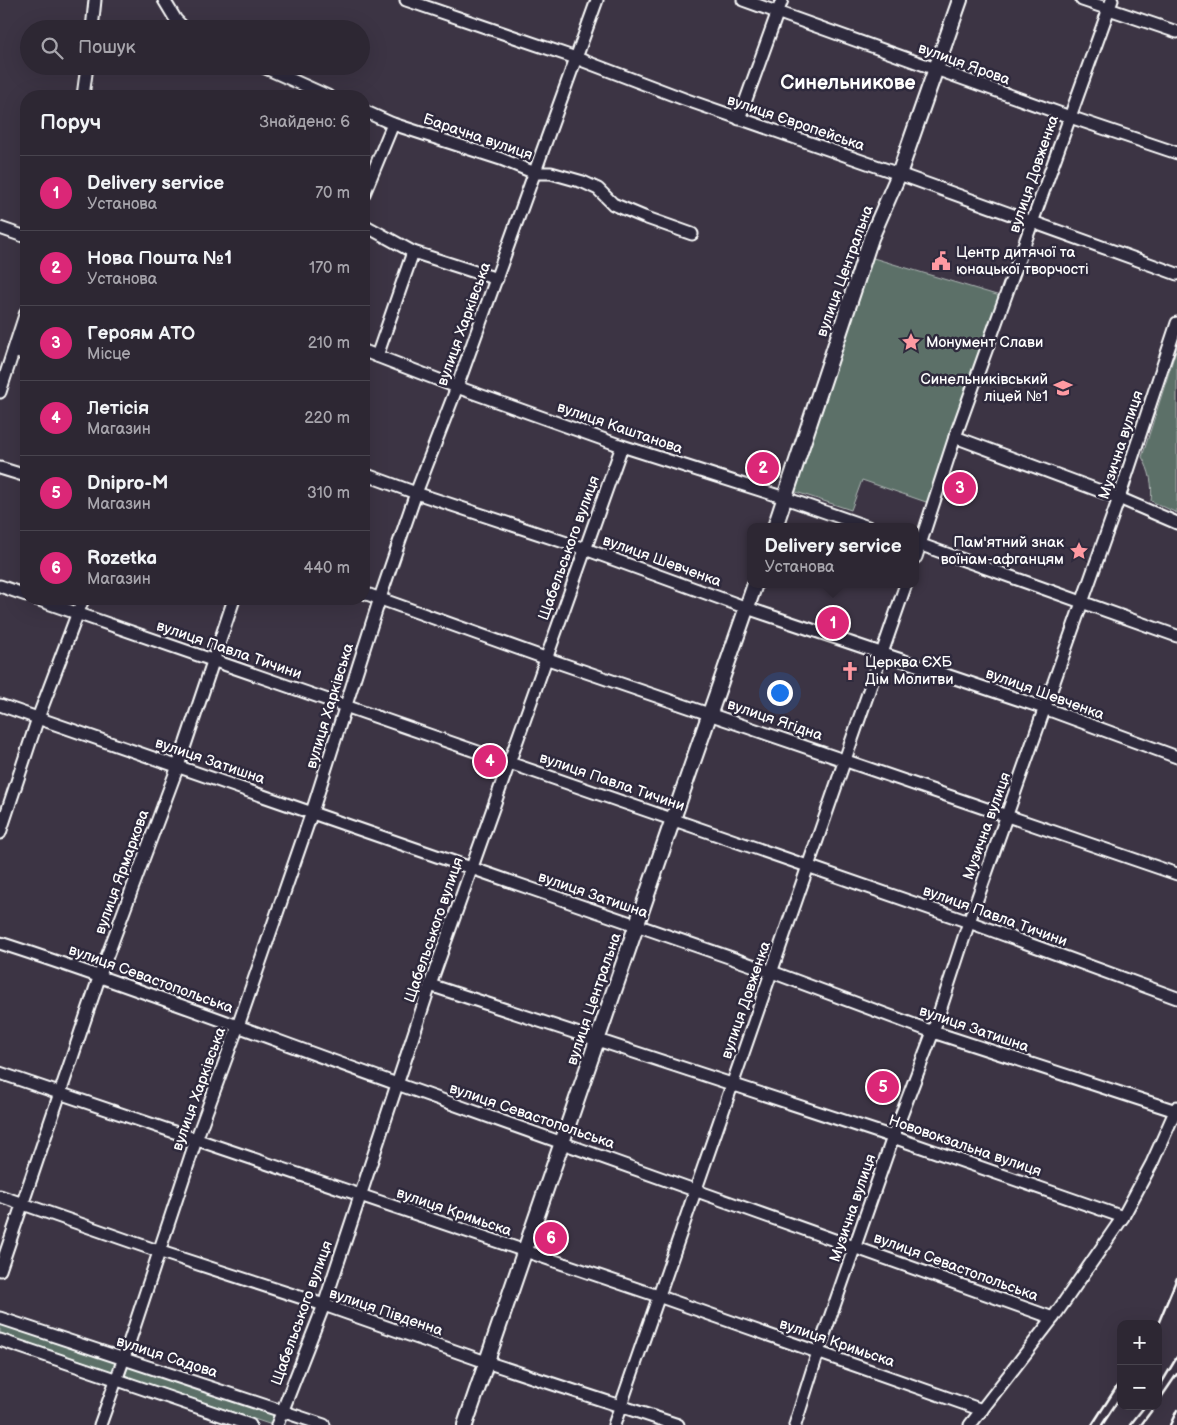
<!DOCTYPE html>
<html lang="uk">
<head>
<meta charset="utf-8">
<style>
  :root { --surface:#2d2733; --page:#352f3b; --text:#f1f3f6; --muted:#a7a5ac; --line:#48444e; --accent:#db2777 }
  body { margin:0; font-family:"Balsamiq Sans",sans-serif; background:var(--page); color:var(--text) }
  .controls { position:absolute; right:15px; bottom:15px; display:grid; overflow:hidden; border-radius:10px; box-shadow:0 5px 20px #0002 }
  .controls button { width:45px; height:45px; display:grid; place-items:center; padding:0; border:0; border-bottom:1px solid var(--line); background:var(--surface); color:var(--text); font:25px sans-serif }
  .you { position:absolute; left:779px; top:692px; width:18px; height:18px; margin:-12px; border:4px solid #fff; border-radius:50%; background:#1a73e8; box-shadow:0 0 0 8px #1a73e833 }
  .badge { display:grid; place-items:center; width:32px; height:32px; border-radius:50%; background:var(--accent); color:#fff; font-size:16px; font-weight:700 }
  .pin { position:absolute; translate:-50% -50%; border:2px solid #fff; box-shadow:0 1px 5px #0006 }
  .popup { position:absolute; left:747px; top:523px; width:172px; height:65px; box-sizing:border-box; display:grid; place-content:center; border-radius:10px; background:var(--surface); filter:drop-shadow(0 1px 4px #0005); font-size:16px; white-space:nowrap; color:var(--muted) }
  .popup b { font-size:19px; color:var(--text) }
  .popup::after { content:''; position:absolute; left:50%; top:100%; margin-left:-10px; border:10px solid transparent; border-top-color:var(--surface) }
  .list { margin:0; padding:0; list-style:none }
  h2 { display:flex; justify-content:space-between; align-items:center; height:65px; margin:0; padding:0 20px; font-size:21px }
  h2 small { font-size:16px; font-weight:400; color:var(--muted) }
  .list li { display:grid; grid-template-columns:32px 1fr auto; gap:15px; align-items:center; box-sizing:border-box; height:75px; padding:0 20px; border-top:1px solid var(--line) }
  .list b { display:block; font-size:19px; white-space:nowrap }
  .list p { margin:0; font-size:16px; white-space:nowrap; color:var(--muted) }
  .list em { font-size:16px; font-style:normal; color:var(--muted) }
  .icon { flex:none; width:28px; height:28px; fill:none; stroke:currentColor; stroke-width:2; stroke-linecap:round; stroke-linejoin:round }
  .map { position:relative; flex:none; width:1177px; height:1425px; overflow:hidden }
  .search { position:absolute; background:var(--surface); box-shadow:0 5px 20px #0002; left:20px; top:20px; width:350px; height:55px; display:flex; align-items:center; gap:12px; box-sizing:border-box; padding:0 18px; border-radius:28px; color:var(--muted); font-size:19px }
  .panel { position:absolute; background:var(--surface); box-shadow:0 5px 20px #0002; left:20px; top:90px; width:350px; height:515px; border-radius:20px }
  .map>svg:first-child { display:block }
</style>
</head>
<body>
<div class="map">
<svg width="1177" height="1425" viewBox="0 0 1177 1425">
  <rect width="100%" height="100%" fill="#3c3444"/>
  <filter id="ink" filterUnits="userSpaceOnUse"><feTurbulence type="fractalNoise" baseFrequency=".02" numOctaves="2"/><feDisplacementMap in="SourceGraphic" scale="10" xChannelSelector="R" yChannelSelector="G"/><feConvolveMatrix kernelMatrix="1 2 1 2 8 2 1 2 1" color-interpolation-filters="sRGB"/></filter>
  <g filter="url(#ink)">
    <g fill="#5c6f68" stroke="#aeb7b4">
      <path d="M870,257L1000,296L929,503L862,480L851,510L790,490Z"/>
      <path d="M1177,347V513L1151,501C1153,485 1150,471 1142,457Z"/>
      <path d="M0,1322L116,1360L112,1372L0,1334Z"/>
      <path d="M129,1364L276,1415L272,1425L125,1376Z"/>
    </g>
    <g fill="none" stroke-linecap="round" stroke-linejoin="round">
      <g stroke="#fff" stroke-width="15">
        <g id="minor">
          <path d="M164,0L176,20L185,29"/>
          <path d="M406,0L576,58L684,99L899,174L1177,274"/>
          <path d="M743,0L1070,117L1177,153"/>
          <path d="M1082,0L1177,32"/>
          <path d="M92,29L95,0"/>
          <path d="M261,66L328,96"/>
          <path d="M83,96L87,66"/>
          <path d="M364,111L393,124L501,159L535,173H551L583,182L598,189L613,204L644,217L692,234"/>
          <path d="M739,119L782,0"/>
          <path d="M364,194L393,124"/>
          <path d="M364,225L413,252L497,279"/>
          <path d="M0,228L26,237"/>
          <path d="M14,351L26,355"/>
          <path d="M364,351L457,387L622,446L785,498L868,527"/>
          <path d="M377,356L413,252"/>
          <path d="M0,392L26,312"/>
          <path d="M955,437L1119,498L1177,523"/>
          <path d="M0,468L26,476"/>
          <path d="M364,474L416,493L585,549L747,608L1044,708L1177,757"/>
          <path d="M916,543L1177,636"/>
          <path d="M916,557L955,437L1112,0"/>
          <path d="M0,586L26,595"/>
          <path d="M364,593L545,658L1177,874"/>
          <path d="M36,599L969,922L1177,998"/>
          <path d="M0,705L772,972L933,1032L1176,1111"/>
          <path d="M0,833L38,718L83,599"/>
          <path d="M0,943C134,986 265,1037 397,1084C615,1163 835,1239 1053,1318"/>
          <path d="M430,985L893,1137L1123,1217"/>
          <path d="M0,1073L658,1296L982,1410"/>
          <path d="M0,1196L158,1251L324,1305L486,1362L678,1425"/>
          <path d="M0,1270L100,975L178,766L234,599"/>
          <path d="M0,1318L324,1425"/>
          <path d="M0,1340L250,1425"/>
          <path d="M100,1425L124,1358L196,1140L238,1026L312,812L380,598L416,493L457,387L597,0"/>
          <path d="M277,1425L324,1305L430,985L622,446"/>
          <path d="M614,1425L906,584"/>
          <path d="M795,1425L818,1352L893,1137L933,1032L969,922L1119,498L1177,323"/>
          <path d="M970,1425L1053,1318L1123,1217L1152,1163L1177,1107"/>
        </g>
      </g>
      <g stroke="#fff" stroke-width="18">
        <g id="major">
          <path d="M775,527L871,238L899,174L960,0"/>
          <path d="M465,1425L673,819L755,584"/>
        </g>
      </g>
      <use href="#minor" stroke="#2f2a3d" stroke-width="11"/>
      <use href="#major" stroke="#2f2a3d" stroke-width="14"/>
      <g stroke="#fff" stroke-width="2.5">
        <path d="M1158,1324L1177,1278"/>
        <path d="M1158,1389L1177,1357"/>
        <path d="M1158,1402L1177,1374"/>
        <path d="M1092,1425L1121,1380"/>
        <path d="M1102,1425L1121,1396"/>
        <path d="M1130,1425L1145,1406"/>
        <path d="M1141,1425L1155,1406"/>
        <path d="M1170,1425L1177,1410"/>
      </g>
    </g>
  </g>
  <defs>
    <g id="civic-bare" transform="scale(1.5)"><path d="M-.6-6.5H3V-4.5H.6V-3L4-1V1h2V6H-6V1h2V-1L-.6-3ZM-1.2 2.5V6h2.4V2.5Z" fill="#ff9aa2" stroke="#2f2a3d" stroke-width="2.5" paint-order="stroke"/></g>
    <g id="sight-bare" transform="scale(1.5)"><path d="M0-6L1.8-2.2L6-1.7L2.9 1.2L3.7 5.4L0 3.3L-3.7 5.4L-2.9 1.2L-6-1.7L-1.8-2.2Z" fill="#ff9aa2" stroke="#2f2a3d" stroke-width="2.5" paint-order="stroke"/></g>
    <g id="school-bare" transform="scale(1.5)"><path d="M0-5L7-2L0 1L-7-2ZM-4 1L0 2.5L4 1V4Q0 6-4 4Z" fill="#ff9aa2" stroke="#2f2a3d" stroke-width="2.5" paint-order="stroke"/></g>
    <g id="church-bare" transform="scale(1.5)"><path d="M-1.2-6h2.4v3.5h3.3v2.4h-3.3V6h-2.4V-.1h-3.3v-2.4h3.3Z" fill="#ff9aa2" stroke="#2f2a3d" stroke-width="2.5" paint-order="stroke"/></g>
  </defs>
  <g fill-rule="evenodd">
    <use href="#civic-bare" x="941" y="261"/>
    <use href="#sight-bare" x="911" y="342"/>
    <use href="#school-bare" x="1063" y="388"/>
    <use href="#sight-bare" x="1079" y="551"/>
    <use href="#church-bare" x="850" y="671"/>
  </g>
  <g text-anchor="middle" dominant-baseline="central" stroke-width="5" stroke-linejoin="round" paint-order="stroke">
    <g font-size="15" fill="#fff" stroke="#2f2a3d">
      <text transform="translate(964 64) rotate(20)">вулиця Ярова</text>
      <text transform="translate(796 123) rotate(19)">вулиця Європейська</text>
      <text transform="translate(478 137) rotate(19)">Барачна вулиця</text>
      <text transform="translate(1034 174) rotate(-71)">вулиця Довженка</text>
      <text transform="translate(845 271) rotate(-70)">вулиця Центральна</text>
      <text transform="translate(464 324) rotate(-70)">вулиця Харківська</text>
      <text transform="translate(620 428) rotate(19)">вулиця Каштанова</text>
      <text transform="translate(1121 445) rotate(-72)">Музична вулиця</text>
      <text transform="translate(569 548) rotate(-70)">Щабельського вулиця</text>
      <text transform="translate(662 561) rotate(20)">вулиця Шевченка</text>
      <text transform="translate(229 650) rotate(19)">вулиця Павла Тичини</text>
      <text transform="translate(1045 694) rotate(20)">вулиця Шевченка</text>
      <text transform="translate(330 706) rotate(-73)">вулиця Харківська</text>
      <text transform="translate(775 720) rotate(19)">вулиця Ягідна</text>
      <text transform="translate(210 761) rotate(19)">вулиця Затишна</text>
      <text transform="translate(612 782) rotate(19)">вулиця Павла Тичини</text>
      <text transform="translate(987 826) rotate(-70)">Музична вулиця</text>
      <text transform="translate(122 872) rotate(-70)">вулиця Ярмаркова</text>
      <text transform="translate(593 895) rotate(19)">вулиця Затишна</text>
      <text transform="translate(995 916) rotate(20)">вулиця Павла Тичини</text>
      <text transform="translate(434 930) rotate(-71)">Щабельського вулиця</text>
      <text transform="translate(151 979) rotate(20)">вулиця Севастопольська</text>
      <text transform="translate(594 999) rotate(-71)">вулиця Центральна</text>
      <text transform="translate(746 1000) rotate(-71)">вулиця Довженка</text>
      <text transform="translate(974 1029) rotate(19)">вулиця Затишна</text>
      <text transform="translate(199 1089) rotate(-70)">вулиця Харківська</text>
      <text transform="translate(532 1116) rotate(19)">вулиця Севастопольська</text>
      <text transform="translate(965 1146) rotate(19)">Нововокзальна вулиця</text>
      <text transform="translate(853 1208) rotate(-71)">Музична вулиця</text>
      <text transform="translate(454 1212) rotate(19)">вулиця Кримьска</text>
      <text transform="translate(956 1267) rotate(20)">вулиця Севастопольська</text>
      <text transform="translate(386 1312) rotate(19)">вулиця Південна</text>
      <text transform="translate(302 1313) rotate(-70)">Щабельського вулиця</text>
      <text transform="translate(837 1343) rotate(19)">вулиця Кримьска</text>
      <text transform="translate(167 1357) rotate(18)">вулиця Садова</text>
    </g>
    <g font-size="15" fill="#fff" stroke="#2f2a3d" text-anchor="start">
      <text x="956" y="252">Центр дитячої та<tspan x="956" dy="17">юнацької творчості</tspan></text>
      <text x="926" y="342">Монумент Слави</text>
      <text x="1048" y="379" text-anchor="end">Синельниківський<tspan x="1048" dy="17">ліцей №1</tspan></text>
      <text x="1064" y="542" text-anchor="end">Пам'ятний знак<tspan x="1064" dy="17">воїнам-афганцям</tspan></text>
      <text x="865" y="662">Церква ЄХБ<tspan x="865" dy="17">Дім Молитви</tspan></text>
    </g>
    <g font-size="20" font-weight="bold" fill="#fff" stroke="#2f2a3d">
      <text x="848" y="83">Синельникове</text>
    </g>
  </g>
</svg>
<div class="controls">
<button>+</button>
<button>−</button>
</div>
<div class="you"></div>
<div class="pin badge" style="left:833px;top:623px">1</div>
<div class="popup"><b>Delivery service</b>Установа</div>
<div class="pin badge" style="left:763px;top:468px">2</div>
<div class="pin badge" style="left:960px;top:488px">3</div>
<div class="pin badge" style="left:490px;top:761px">4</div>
<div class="pin badge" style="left:883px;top:1087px">5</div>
<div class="pin badge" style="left:551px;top:1238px">6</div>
<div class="search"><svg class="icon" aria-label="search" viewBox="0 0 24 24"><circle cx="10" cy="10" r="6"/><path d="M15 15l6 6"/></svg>Пошук</div>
<section class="panel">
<h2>Поруч<small>Знайдено: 6</small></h2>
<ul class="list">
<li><span class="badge">1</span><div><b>Delivery service</b><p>Установа</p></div><em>70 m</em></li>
<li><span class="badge">2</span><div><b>Нова Пошта №1</b><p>Установа</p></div><em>170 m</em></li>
<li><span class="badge">3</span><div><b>Героям АТО</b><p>Місце</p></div><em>210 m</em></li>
<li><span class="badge">4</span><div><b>Летісія</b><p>Магазин</p></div><em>220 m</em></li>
<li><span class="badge">5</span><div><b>Dnipro-M</b><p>Магазин</p></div><em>310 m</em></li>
<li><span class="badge">6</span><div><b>Rozetka</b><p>Магазин</p></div><em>440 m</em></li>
</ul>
</section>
</div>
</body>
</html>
